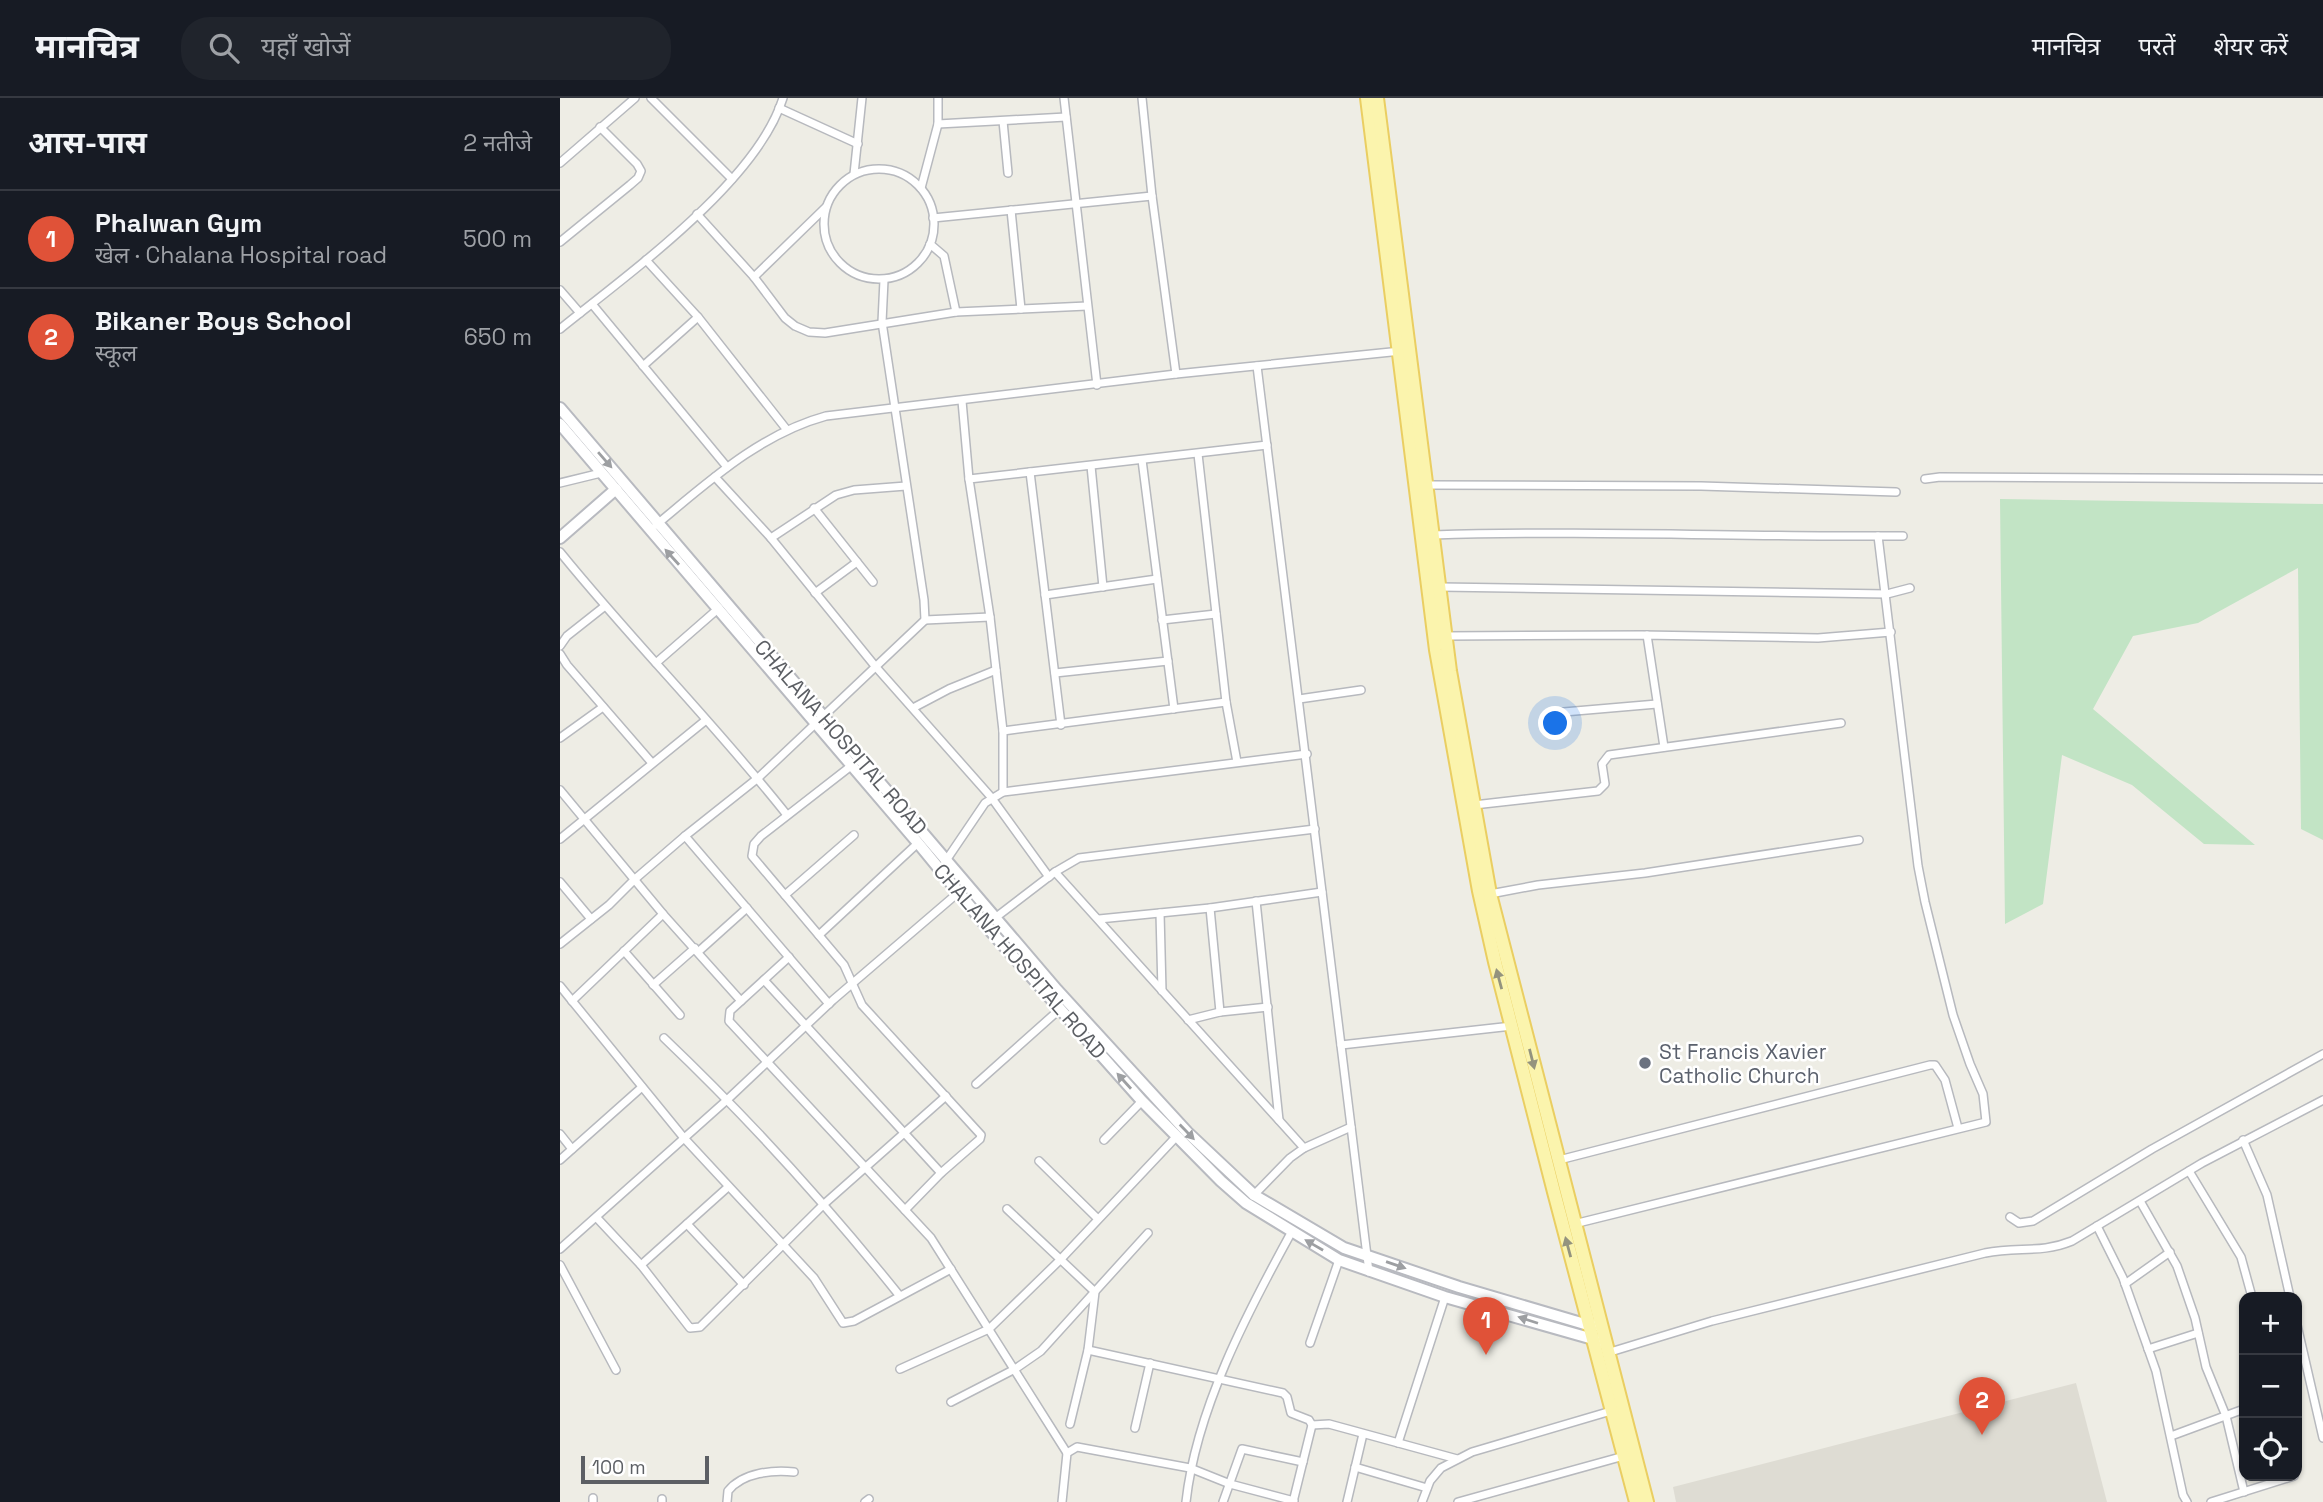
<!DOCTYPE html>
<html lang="hi">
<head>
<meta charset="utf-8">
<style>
  :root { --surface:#171b24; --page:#20242c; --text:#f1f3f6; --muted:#9ea1a6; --line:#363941; --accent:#e05238 }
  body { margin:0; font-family:"Space Grotesk","Noto Sans Devanagari",sans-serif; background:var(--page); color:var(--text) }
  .controls { position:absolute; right:21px; bottom:21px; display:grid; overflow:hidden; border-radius:14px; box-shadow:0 2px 5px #0004 }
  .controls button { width:63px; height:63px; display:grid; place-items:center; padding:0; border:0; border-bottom:2px solid var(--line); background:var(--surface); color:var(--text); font:35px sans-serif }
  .scale { position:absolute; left:21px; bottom:18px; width:128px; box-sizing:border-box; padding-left:7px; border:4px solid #5c5f64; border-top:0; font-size:19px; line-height:24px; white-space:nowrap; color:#5c5f64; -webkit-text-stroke:5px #fff; paint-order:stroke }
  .you { position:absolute; left:996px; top:626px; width:24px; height:24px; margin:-18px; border:5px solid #fff; border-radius:50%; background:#1a73e8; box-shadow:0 0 0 10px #1a73e833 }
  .badge { display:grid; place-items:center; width:46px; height:46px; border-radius:50%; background:var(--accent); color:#fff; font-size:23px; font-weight:700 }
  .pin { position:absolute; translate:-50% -58px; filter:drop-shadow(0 2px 4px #0008) }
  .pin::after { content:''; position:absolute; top:37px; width:24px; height:21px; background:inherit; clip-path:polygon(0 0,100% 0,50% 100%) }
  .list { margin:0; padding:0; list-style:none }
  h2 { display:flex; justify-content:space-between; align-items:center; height:91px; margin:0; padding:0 28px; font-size:30px }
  h2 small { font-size:23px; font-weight:400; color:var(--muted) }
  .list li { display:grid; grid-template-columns:46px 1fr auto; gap:21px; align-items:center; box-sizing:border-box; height:98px; padding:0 28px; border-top:2px solid var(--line) }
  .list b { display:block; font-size:26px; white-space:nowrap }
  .list p { margin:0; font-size:23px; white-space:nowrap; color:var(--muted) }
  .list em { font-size:23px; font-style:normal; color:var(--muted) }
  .icon { flex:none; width:38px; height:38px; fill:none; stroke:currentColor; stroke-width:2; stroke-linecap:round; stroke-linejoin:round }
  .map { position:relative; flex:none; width:1763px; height:1404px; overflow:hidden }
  header { display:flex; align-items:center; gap:42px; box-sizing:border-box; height:98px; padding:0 35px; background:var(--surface); border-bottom:2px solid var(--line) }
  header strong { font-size:33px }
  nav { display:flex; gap:38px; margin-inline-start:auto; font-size:24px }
  .search { width:490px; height:63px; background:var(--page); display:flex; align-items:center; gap:18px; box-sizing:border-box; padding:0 24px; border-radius:28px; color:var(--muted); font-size:26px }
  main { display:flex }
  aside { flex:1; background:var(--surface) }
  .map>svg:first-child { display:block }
</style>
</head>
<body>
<header>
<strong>मानचित्र</strong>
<div class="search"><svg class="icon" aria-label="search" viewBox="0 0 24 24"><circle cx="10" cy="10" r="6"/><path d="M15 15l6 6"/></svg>यहाँ खोजें</div>
<nav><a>मानचित्र</a><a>परतें</a><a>शेयर करें</a></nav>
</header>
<main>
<aside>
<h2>आस-पास<small>2 नतीजे</small></h2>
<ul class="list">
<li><span class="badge">1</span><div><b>Phalwan Gym</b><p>खेल · Chalana Hospital road</p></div><em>500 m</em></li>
<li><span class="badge">2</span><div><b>Bikaner Boys School</b><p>स्कूल</p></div><em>650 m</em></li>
</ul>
</aside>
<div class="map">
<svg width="1763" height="1404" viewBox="0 0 1763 1404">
  <rect width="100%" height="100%" fill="#eeede5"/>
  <path fill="#dedcd3" d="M1516,1285L1547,1404H1116L1113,1389Z"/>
  <path fill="#c2e4c5" d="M1440,401L1763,406V742L1741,731L1738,470L1638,525L1573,538L1533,611L1695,747L1644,746L1572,687L1502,657L1483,806L1445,826Z"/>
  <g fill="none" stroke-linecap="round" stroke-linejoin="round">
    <g stroke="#b7b9be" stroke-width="10">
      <g id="street">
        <path d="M91,0L172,81"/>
        <path d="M504,0L537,287"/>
        <path d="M582,0L592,98L616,276"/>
        <path d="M219,10L298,46"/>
        <path d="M443,23L448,75"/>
        <path d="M378,26L506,19"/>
        <path d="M0,65L75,0"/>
        <circle cx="319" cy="126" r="55"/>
        <path d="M294,76L302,0"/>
        <path d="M361,90L378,26V0"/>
        <path d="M451,112L461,211"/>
        <path d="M137,116L194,179L225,220L235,228L249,234L265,235L396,214L527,208"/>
        <path d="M373,120L592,98"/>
        <path d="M0,144L70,87L78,80L81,73L77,66L40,29"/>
        <path d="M370,146L384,158L396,214"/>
        <path d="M86,162L138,219L227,332"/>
        <path d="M194,179L266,109"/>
        <path d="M0,192L20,215"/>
        <path d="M32,206L167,369"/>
        <path d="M0,231C68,176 197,84 223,0"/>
        <path d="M83,268L138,219"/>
        <path d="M697,268L809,1174"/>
        <path d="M402,303L409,381"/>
        <path d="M638,356L666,604L677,664"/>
        <path d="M582,362L614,611"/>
        <path d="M531,368L543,489"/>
        <path d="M470,374L501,627"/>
        <path d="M155,379L211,440L276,397L294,392L346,388"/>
        <path d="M1365,381L1380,379L1763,381"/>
        <path d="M0,385L41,375"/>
        <path d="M866,387L1141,388L1336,394"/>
        <path d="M254,410L313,484"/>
        <path d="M96,427C148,384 200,336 266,318L616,276L841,253"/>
        <path d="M873,437C1030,432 1186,439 1343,438"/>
        <path d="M211,440L315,568L431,699L489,779"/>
        <path d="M0,454C73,544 155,626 227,717"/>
        <path d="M880,489L1327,496L1350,490"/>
        <path d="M255,495L297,464"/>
        <path d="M485,497L597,481"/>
        <path d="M365,522L430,519"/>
        <path d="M602,522L656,516"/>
        <path d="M1087,537L1104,649"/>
        <path d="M886,538L1082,537L1258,540L1331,534"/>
        <path d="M0,548L7,538L45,508"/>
        <path d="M0,556L7,567L92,665"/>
        <path d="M96,565L159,510"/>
        <path d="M495,575L608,563"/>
        <path d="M739,601L801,592"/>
        <path d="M353,610L389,591L436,572"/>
        <path d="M992,615L1097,606"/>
        <path d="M443,633L666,604"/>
        <path d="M0,640L43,609"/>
        <path d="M291,668L201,738L194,746L192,758L284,867L302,907L421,1037L420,1041L381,1075L345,1112"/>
        <path d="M0,692L103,816L181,903"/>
        <path d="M443,694V633L430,519L409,381L707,347"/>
        <path d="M914,707L1038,693L1045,686L1042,666L1049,657L1281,625"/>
        <path d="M125,738L269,906"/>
        <path d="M0,741L146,622"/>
        <path d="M385,764L425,705L443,694L747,656"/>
        <path d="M495,774L744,1050"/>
        <path d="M0,784L31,821"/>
        <path d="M930,796L978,787L1085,775L1299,742"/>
        <path d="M225,797L294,737"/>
        <path d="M696,803L719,1022"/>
        <path d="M650,810L660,914"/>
        <path d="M600,815L602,893"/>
        <path d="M435,820L495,774L519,760L755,731"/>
        <path d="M539,821L650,810L762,794"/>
        <path d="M259,837L358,745"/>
        <path d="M0,846L49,807L75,781L125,738L198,680L365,522L364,502L322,224L324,182"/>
        <path d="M64,853L120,917"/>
        <path d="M138,854L187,810"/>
        <path d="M229,859L170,913L169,923L371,1140L507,1355"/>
        <path d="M204,882L381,1075"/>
        <path d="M93,887L135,850"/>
        <path d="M0,888L124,1040L254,1180L283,1225L294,1223L391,1171"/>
        <path d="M12,903L103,816"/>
        <path d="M628,922L660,914L708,909"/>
        <path d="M104,940C188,1020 266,1106 339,1197"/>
        <path d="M781,947L952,928"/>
        <path d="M416,986L500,911"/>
        <path d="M0,1036L12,1051"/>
        <path d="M544,1042L582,1003"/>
        <path d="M1683,1042L1707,1097L1730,1199"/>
        <path d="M0,1062L82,989"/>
        <path d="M999,1062L1370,967H1375L1385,982L1398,1030"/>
        <path d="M479,1063L538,1121"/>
        <path d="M1629,1073L1681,1159L1692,1199"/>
        <path d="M693,1098L730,1060L744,1050L791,1029"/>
        <path d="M1580,1103L1617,1168L1635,1220L1646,1269L1666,1318L1684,1394"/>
        <path d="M447,1111L535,1194L528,1252L510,1326"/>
        <path d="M1450,1119L1459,1125L1473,1123L1592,1051L1763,956"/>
        <path d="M37,1120L81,1167L130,1230L140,1229L263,1107L386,998"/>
        <path d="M127,1126L184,1187"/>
        <path d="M1014,1126L1426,1024L1423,996L1410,966L1393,917L1365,804L1358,768L1318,438"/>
        <path d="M1537,1128L1563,1180L1596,1273L1623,1397L1627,1404"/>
        <path d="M0,1151L168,1001L273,902L399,794"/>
        <path d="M0,1167L56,1272"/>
        <path d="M81,1167L168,1089"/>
        <path d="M1565,1186L1610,1154"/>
        <path d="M1737,1227L1763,1340"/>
        <path d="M750,1245L779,1162"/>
        <path d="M1588,1251L1638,1235"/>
        <path d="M528,1252L723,1295L727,1299L731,1315L749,1322L752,1327L733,1404"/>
        <path d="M1047,1255L1152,1223L1425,1155C1458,1148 1480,1156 1512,1143L1642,1065L1763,1002"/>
        <path d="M340,1271L429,1231L500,1162L616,1039"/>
        <path d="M391,1304L455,1271L481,1253L588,1135"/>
        <path d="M752,1327L769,1326L897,1361"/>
        <path d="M575,1330L590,1265"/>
        <path d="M1611,1338L1684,1311"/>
        <path d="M838,1345L885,1199"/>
        <path d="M795,1369L867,1390"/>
        <path d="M33,1400V1404"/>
        <path d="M102,1401V1404"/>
        <path d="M167,1404L168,1393C183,1374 213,1372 234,1374"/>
        <path d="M305,1404L309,1401"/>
        <path d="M502,1404L507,1355L517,1349L630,1370L670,1386L734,1403"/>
        <path d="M626,1404C636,1312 687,1215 731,1135"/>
        <path d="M663,1404L682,1351L743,1364"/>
        <path d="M787,1404L803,1336"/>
        <path d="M862,1404L870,1383L881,1370L912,1354L1051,1313"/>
        <path d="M898,1404L1064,1358"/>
        <path d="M1651,1404L1734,1378"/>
      </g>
    </g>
    <g stroke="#b8bac0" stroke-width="14">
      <g id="secondary">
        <path d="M0,310L497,892L627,1034L694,1097L784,1150L899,1189L1028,1227H1036"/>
        <path d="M0,326L358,745L427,829L582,1003L661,1083L686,1105L779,1162L885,1199L1040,1243"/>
        <path d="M0,440L56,391"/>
      </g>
    </g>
    <g stroke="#eace62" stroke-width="16">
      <g id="primary">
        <path d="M807,0L876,552L919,793L935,864L994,1094L1076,1404"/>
        <path d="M817,0L890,573L930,796L1087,1404"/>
      </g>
    </g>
    <use href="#street" stroke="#fff" stroke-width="7"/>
    <use href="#secondary" stroke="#fff" stroke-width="10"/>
    <use href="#primary" stroke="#fbf4ad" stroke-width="12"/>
  </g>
  <defs><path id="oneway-solid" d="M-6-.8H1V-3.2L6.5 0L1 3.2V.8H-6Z" transform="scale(1.75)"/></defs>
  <g fill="#9d9fa2">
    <use href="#oneway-solid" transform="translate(45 362) rotate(49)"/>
    <use href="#oneway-solid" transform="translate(112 459) rotate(-132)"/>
    <use href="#oneway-solid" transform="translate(564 983) rotate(-132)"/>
    <use href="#oneway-solid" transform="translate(627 1034) rotate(46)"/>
    <use href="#oneway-solid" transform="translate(754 1147) rotate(-150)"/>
    <use href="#oneway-solid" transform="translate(836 1167) rotate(19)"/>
    <use href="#oneway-solid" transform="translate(968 1222) rotate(-162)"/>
  </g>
  <g fill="#94937e">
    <use href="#oneway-solid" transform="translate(939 881) rotate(-105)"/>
    <use href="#oneway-solid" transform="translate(972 961) rotate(76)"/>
    <use href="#oneway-solid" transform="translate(1008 1149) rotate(-105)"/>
  </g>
  <circle fill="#6b7280" stroke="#fff" stroke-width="2.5" cx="1085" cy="965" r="7"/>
  <g text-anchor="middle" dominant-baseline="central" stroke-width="5" stroke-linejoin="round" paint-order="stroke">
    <g font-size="21" fill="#5c5f64" stroke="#fff">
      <text transform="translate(281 639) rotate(49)">CHALANA HOSPITAL ROAD</text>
      <text transform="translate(460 863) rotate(49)">CHALANA HOSPITAL ROAD</text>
    </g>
    <g font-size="21" fill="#5b616d" stroke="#fff" text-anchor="start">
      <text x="1099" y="953">St Francis Xavier<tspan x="1099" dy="24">Catholic Church</tspan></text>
    </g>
  </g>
</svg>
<div class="controls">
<button>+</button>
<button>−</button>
<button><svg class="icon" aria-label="locate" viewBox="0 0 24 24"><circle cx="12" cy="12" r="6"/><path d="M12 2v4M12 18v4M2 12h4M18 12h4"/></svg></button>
</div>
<div class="scale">100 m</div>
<div class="you"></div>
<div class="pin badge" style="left:926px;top:1257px">1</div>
<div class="pin badge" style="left:1422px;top:1337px">2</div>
</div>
</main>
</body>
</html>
